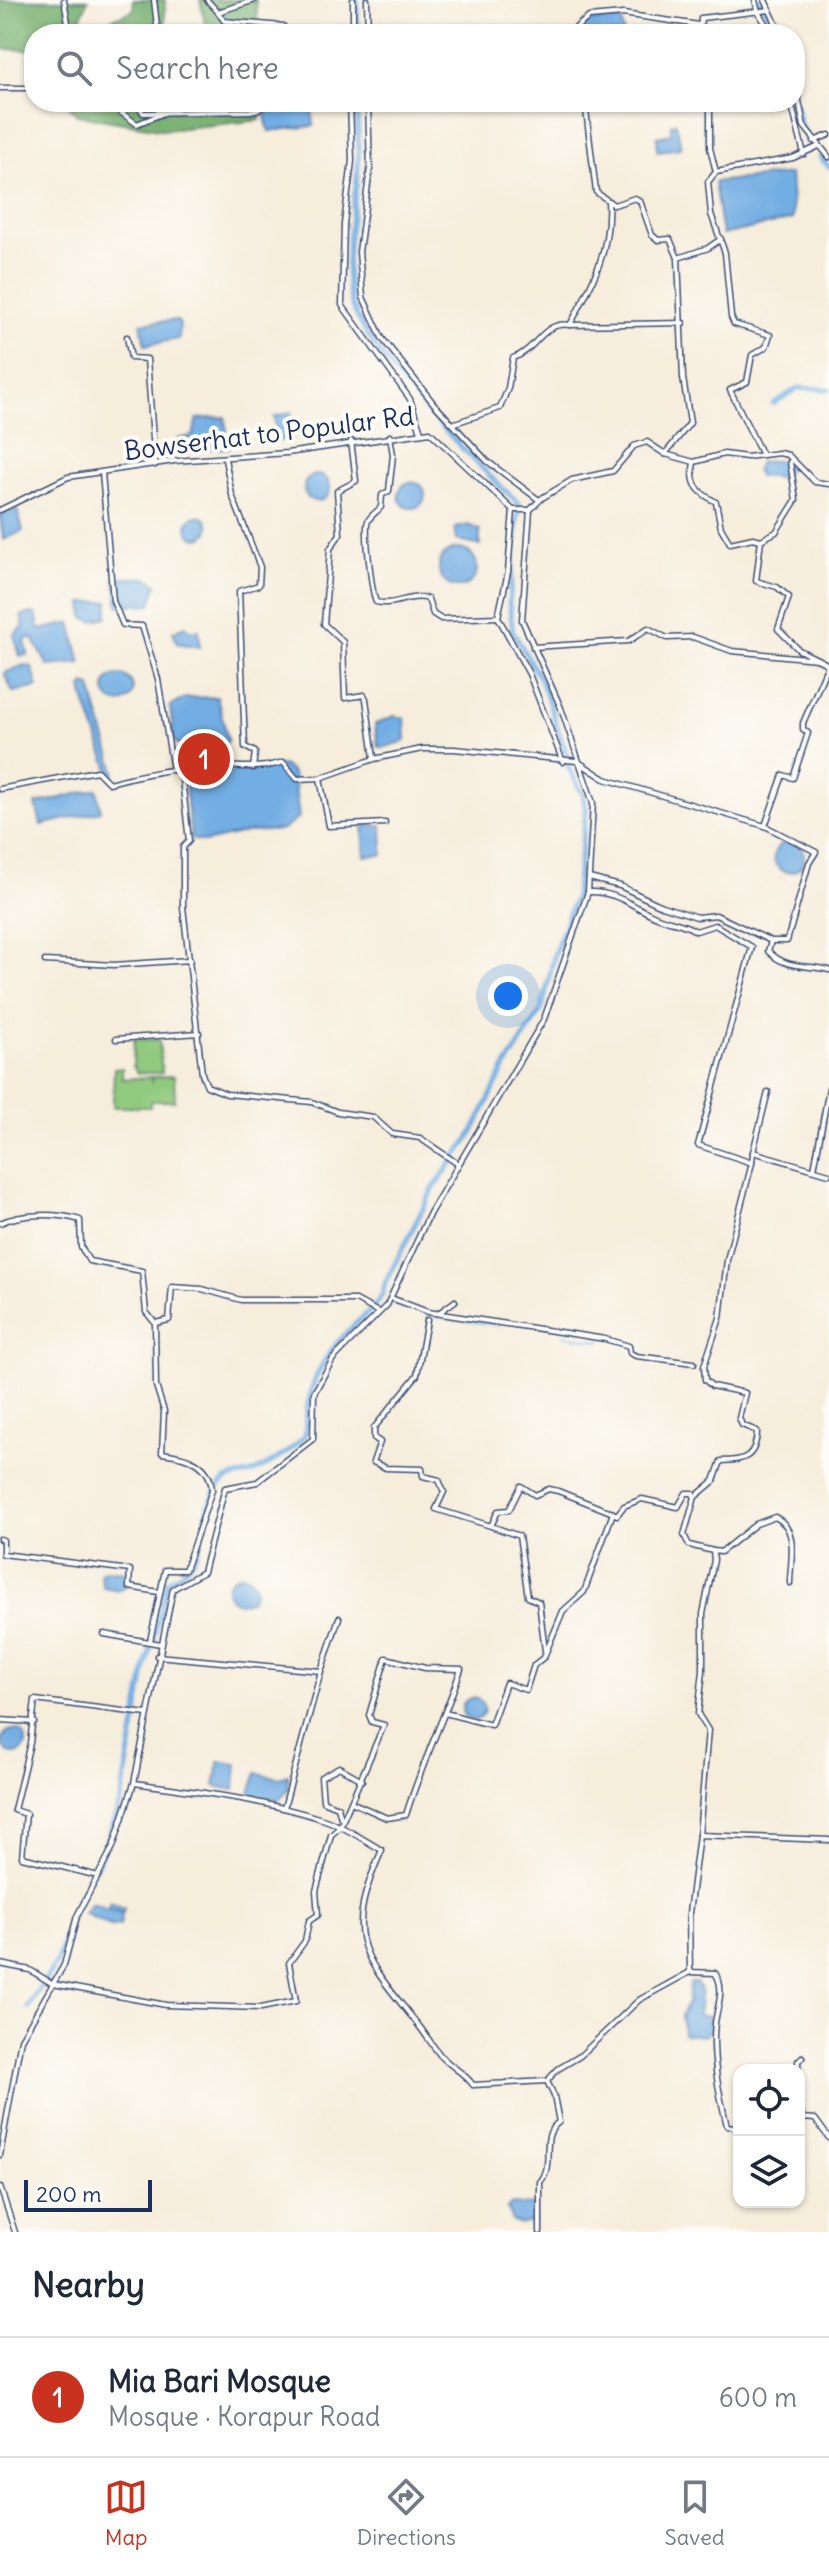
<!DOCTYPE html>
<html lang="en">
<head>
<meta charset="utf-8">
<style>
  :root { --surface:#fff; --page:#f6f6f7; --text:#1f2937; --muted:#747a83; --line:#e0e1e3; --accent:#c8321e }
  body { margin:0; font-family:Delius,sans-serif; background:var(--page); color:var(--text) }
  .controls { position:absolute; right:24px; bottom:24px; display:grid; overflow:hidden; border-radius:16px; box-shadow:0 2px 6px #0004 }
  .controls button { width:72px; height:72px; display:grid; place-items:center; padding:0; border:0; border-bottom:2px solid var(--line); background:var(--surface); color:var(--text); font:40px sans-serif }
  .scale { position:absolute; left:24px; bottom:20px; width:128px; box-sizing:border-box; padding-left:8px; border:4px solid #1b2f5e; border-top:0; font-size:22px; line-height:28px; white-space:nowrap; color:#1b2f5e; -webkit-text-stroke:6px #fdfcf7; paint-order:stroke }
  .you { position:absolute; left:508px; top:996px; width:28px; height:28px; margin:-20px; border:6px solid #fff; border-radius:50%; background:#1a73e8; box-shadow:0 0 0 12px #1a73e833 }
  .badge { display:grid; place-items:center; width:52px; height:52px; border-radius:50%; background:var(--accent); color:#fff; font-size:26px; font-weight:700 }
  .pin { position:absolute; translate:-50% -50%; border:4px solid #fff; box-shadow:0 2px 8px #0006 }
  .list { margin:0; padding:0; list-style:none }
  h2 { display:flex; justify-content:space-between; align-items:center; height:104px; margin:0; padding:0 32px; font-size:34px }
  h2 small { font-size:26px; font-weight:400; color:var(--muted) }
  .list li { display:grid; grid-template-columns:52px 1fr auto; gap:24px; align-items:center; box-sizing:border-box; height:120px; padding:0 32px; border-top:2px solid var(--line) }
  .list b { display:block; font-size:30px; white-space:nowrap }
  .list p { margin:0; font-size:26px; white-space:nowrap; color:var(--muted) }
  .list em { font-size:26px; font-style:normal; color:var(--muted) }
  .icon { flex:none; width:44px; height:44px; fill:none; stroke:currentColor; stroke-width:2; stroke-linecap:round; stroke-linejoin:round }
  .map { position:relative; flex:none; width:829px; height:2232px; overflow:hidden }
  .search { position:absolute; background:var(--surface); box-shadow:0 2px 6px #0004; left:24px; right:24px; top:24px; height:88px; display:flex; align-items:center; gap:20px; box-sizing:border-box; padding:0 28px; border-radius:32px; color:var(--muted); font-size:30px }
  .sheet { height:224px; background:var(--surface) }
  nav { display:flex; justify-content:space-around; align-items:center; box-sizing:border-box; height:112px; border-top:2px solid var(--line); background:var(--surface); font-size:22px; color:var(--muted) }
  nav a { display:grid; justify-items:center; gap:4px }
  nav .on { color:var(--accent) }
  .map>svg:first-child { display:block }
</style>
</head>
<body>
<div class="map">
<svg width="829" height="2232" viewBox="0 0 829 2232">
  <rect width="100%" height="100%" fill="#fdfcf7"/>
  <filter id="ink" filterUnits="userSpaceOnUse"><feTurbulence type="fractalNoise" baseFrequency=".0125" numOctaves="2"/><feDisplacementMap in="SourceGraphic" scale="16" xChannelSelector="R" yChannelSelector="G"/><feConvolveMatrix kernelMatrix="1 2 1 2 8 2 1 2 1" color-interpolation-filters="sRGB"/></filter>
  <filter id="wash" filterUnits="userSpaceOnUse"><feTurbulence type="fractalNoise" baseFrequency=".006" numOctaves="4" result="noise"/><feDisplacementMap in="SourceGraphic" scale="32" xChannelSelector="R" yChannelSelector="G"/><feGaussianBlur stdDeviation="1.8" result="paint"/><feColorMatrix in="noise" values="0 0 0 0 0 0 0 0 0 0 0 0 0 0 0 0 0 1.4 0 .05"/><feComposite in="paint" operator="in"/></filter>
  <g filter="url(#wash)">
    <rect width="100%" height="100%" fill="#f6eddb"/>
    <g fill="#91ca7e" stroke="#567c6e" stroke-width="2">
      <path d="M134,1039L159,1040L162,1073H137L133,1066Z"/>
      <path d="M114,1068H122V1079L152,1077V1084L153,1077L174,1076L175,1101H151L150,1107H113Z"/>
    </g>
    <g fill="#74ae6d" stroke="#486e66" stroke-width="2">
      <path d="M0,0H88L78,24H100L134,10L133,0H165V34H34V50L0,49Z"/>
      <path d="M200,0H256L258,34H207Z"/>
      <path d="M66,102H260V120L165,130L77,115Z"/>
    </g>
    <g fill="#72ade3" stroke="#466ea0" stroke-width="2">
      <path d="M621,19L624,34H582L581,25L585,21Z"/>
      <path d="M273,102H311L314,126L269,131L265,117Z"/>
      <path d="M676,123L681,148L657,151V137L671,134V124Z"/>
      <path d="M790,174L793,219L722,235L714,182Z"/>
      <path d="M176,320L180,324L179,339L145,345L141,323Z"/>
      <path d="M291,412L293,438L278,441L274,417Z"/>
      <path d="M225,417L229,448L177,450L178,439L193,436L197,419Z"/>
      <path d="M781,460L789,468L783,478L758,476L756,468L760,462Z"/>
      <circle cx="317" cy="488" r="13"/>
      <circle cx="412" cy="495" r="13"/>
      <path d="M17,509L23,531L3,540L0,515Z"/>
      <circle cx="198" cy="527" r="11"/>
      <path d="M468,525L480,530V546L456,540L455,528Z"/>
      <circle cx="458" cy="568" r="19"/>
      <path d="M125,578H148L157,584L151,604L118,606L115,580Z"/>
      <path d="M109,601L107,617L93,621L84,618L83,603Z"/>
      <path d="M31,613L36,614L40,630L71,623L81,663L48,666L32,637L25,640L28,655L20,656L14,635L24,626L21,616Z"/>
      <path d="M186,626L190,630H199L200,647L177,643L173,631Z"/>
      <path d="M24,665L32,667L38,687L13,692L4,673Z"/>
      <circle cx="119" cy="689" r="14"/>
      <path d="M85,684L91,687L115,772L112,779L84,698L82,687Z"/>
      <path d="M217,697L228,740L225,744L180,746L174,741L170,706L185,698Z"/>
      <path d="M394,716L405,719L406,741L382,748L378,746L375,724Z"/>
      <path d="M285,766L293,774L299,817L283,830L249,832L205,842L191,839L185,782L216,770Z"/>
      <path d="M97,789L101,811L41,825L36,804Z"/>
      <path d="M367,825L382,826L383,855L365,856L363,829Z"/>
      <circle cx="789" cy="857" r="15"/>
      <path d="M106,1570L125,1572L127,1586L118,1590L103,1587L100,1574Z"/>
      <circle cx="241" cy="1589" r="14"/>
      <circle cx="473" cy="1709" r="11"/>
      <circle cx="14" cy="1742" r="12"/>
      <path d="M219,1761L237,1764L235,1790L215,1786Z"/>
      <path d="M257,1773L280,1778L288,1775L289,1789L280,1799L258,1798L250,1792Z"/>
      <path d="M110,1902L124,1908L123,1913L109,1909L122,1914L120,1925L110,1926L84,1913L92,1903L108,1909Z"/>
      <path d="M696,1982L701,1989L698,2015L710,2017L711,2029L704,2036L683,2034L681,2015L688,2001L690,1983Z"/>
      <path d="M512,2204L533,2206V2221L521,2224L512,2221L507,2208Z"/>
    </g>
    <g fill="none" stroke-linecap="round" stroke-linejoin="round">
      <g stroke="#72ade3" stroke-width="2">
        <path d="M391,1303L439,1317L499,1325"/>
        <path d="M564,1335L602,1342"/>
      </g>
      <g stroke="#72ade3" stroke-width="5">
        <path d="M357,0L358,34"/>
        <path d="M759,0L775,34"/>
        <path d="M795,101L801,127L811,147"/>
        <path d="M820,157L829,167"/>
        <path d="M773,404L798,388L829,389"/>
        <path d="M28,2007L56,1963L78,1897L99,1861L121,1800L147,1661L168,1581C213,1559 195,1520 219,1486C227,1475 242,1477 254,1472C271,1464 292,1450 305,1436C305,1391 320,1357 353,1326C368,1311 382,1305 385,1283L433,1189L472,1134L503,1071L542,1009L555,952L575,897L586,811L583,794L568,767L567,755L542,683L513,631L509,603L519,503C478,467 359,347 350,297C342,254 354,212 358,169C360,147 357,124 357,102"/>
      </g>
    </g>
  </g>
  <g filter="url(#ink)">
    <g fill="none" stroke-linecap="round" stroke-linejoin="round">
      <g stroke="#3c4c71" stroke-width="7">
        <g id="minor">
          <path d="M64,0L70,34"/>
          <path d="M154,0L158,34"/>
          <path d="M207,0L218,12L255,0"/>
          <path d="M353,0V34"/>
          <path d="M367,0L368,34"/>
          <path d="M755,0L758,12L772,34"/>
          <path d="M765,0L781,34"/>
          <path d="M218,12L224,21L283,26"/>
          <path d="M540,34L573,30L589,17L623,14L699,25"/>
          <path d="M700,34L701,18L770,10"/>
          <path d="M795,81L804,126L829,157"/>
          <path d="M0,88H34"/>
          <path d="M106,102L137,124L164,113"/>
          <path d="M136,102L143,113L250,111L260,109L263,102"/>
          <path d="M327,102L348,103"/>
          <path d="M350,102L352,161L344,224L342,305L410,399L421,432"/>
          <path d="M368,102L370,169L359,252L363,297L382,338L434,404L487,461L539,500"/>
          <path d="M585,102L596,192L614,205L635,198L640,201L652,235L658,240L670,239L678,258"/>
          <path d="M710,102V148L716,172L708,182L711,214L725,253L731,317L734,324L770,335L766,347L752,355L747,382L730,390L762,455"/>
          <path d="M791,102L804,154"/>
          <path d="M814,141L829,135"/>
          <path d="M716,172L793,158L819,146"/>
          <path d="M570,325L683,323"/>
          <path d="M127,337L131,358L147,359L155,465"/>
          <path d="M455,423L500,408L508,388L513,358C536,351 543,320 570,325C593,283 611,250 608,201"/>
          <path d="M390,436L393,455L389,491L382,495L381,507C378,511 370,516 368,521C364,529 372,594 376,602C394,607 410,593 428,599L433,614L441,619L498,617"/>
          <path d="M351,441L356,481L337,491L340,534L330,549L324,624L343,642L345,698L364,695L366,699L374,758"/>
          <path d="M665,454L690,423L683,378L678,258L708,248L721,239"/>
          <path d="M225,459L232,495L260,567L259,585L239,591L245,747L255,752L253,768"/>
          <path d="M694,462C690,484 697,492 716,502L721,528L730,543L753,538L761,540L756,581L777,587L789,597L778,629L799,650L829,665"/>
          <path d="M102,473L113,601L123,625L142,626L158,679L173,770"/>
          <path d="M0,510L68,477L174,461L287,453L430,432L513,510H530L522,620L561,708L593,803L588,892L544,1019L430,1213L387,1305L333,1359L314,1393L313,1439L257,1482L225,1488L203,1572L173,1589L134,1783L113,1847L77,1916L64,1965L21,2039L0,2155"/>
          <path d="M513,510L508,572L498,617L529,674L563,762"/>
          <path d="M530,510L542,498L572,480L613,471L634,446L647,442L665,454L694,462L724,454L747,457L779,453L788,455L815,482L829,484"/>
          <path d="M761,540L776,532L796,500L790,462"/>
          <path d="M533,647L629,641L648,628L667,638L693,637L732,651L817,659"/>
          <path d="M181,770L189,841L183,847V907L202,1074L207,1086L227,1094L312,1102L338,1112L373,1117L392,1134L420,1138L458,1164"/>
          <path d="M320,778L329,826L385,823"/>
          <path d="M0,789L97,771L109,783C142,774 175,768 209,766C234,765 258,771 283,762L297,779L320,778L374,759L422,749H454L577,761L605,779L765,826L816,852L809,863L787,941H771"/>
          <path d="M765,826L783,775L793,778L808,733L803,729V723L828,665"/>
          <path d="M589,878L620,886L662,906L697,917L716,915L771,941L768,951C786,970 807,964 829,970"/>
          <path d="M588,892C618,891 633,908 660,918C673,923 681,922 696,931L715,925L752,947L698,1145L752,1163L727,1260L720,1318L704,1366L705,1380L712,1386L745,1393L739,1418L742,1425L757,1431C756,1457 745,1461 721,1461L714,1481L695,1497L684,1535L689,1545L713,1551L714,1560L703,1614V1671L698,1714L708,1730L699,1835"/>
          <path d="M45,961L114,965L190,960"/>
          <path d="M116,1039L199,1033"/>
          <path d="M753,1152L768,1092"/>
          <path d="M752,1163L753,1152L829,1174"/>
          <path d="M814,1169L829,1088"/>
          <path d="M0,1223C22,1213 57,1213 80,1220L81,1247L89,1261L142,1271L146,1312L155,1323L156,1386L164,1411L162,1453C186,1456 210,1462 212,1490L185,1570H165L150,1641"/>
          <path d="M391,1298L428,1312L605,1339L629,1346L630,1353L636,1356L694,1363"/>
          <path d="M440,1312L455,1301"/>
          <path d="M427,1320L417,1375L374,1428V1438L380,1442L373,1462L386,1468L422,1469L423,1476L439,1480L444,1492L436,1509L491,1526L498,1511L509,1510L521,1486L535,1495L549,1489L558,1491L613,1513"/>
          <path d="M155,1323L169,1320L172,1287L202,1289L241,1300H356L378,1312"/>
          <path d="M491,1526L519,1536L528,1597L539,1602L545,1651"/>
          <path d="M0,1539L3,1540V1554L130,1570L129,1587L159,1592"/>
          <path d="M713,1551L721,1552L756,1524L775,1517C800,1529 790,1561 790,1583"/>
          <path d="M104,1634L161,1644"/>
          <path d="M157,1656L321,1671L284,1808"/>
          <path d="M321,1671L339,1618"/>
          <path d="M445,1713L491,1725L506,1683L526,1690L534,1665L544,1657L563,1611L584,1592L613,1513L617,1515L624,1506L642,1499L678,1507L686,1493H693L694,1496"/>
          <path d="M0,1720L34,1722"/>
          <path d="M135,1783C198,1792 261,1799 322,1819C343,1825 363,1840 382,1850C341,1941 363,1955 419,2026C427,2036 433,2047 441,2056C452,2068 464,2072 473,2085L547,2081L558,2069L580,2056L639,2000L690,1972L689,1913L699,1835L829,1840"/>
          <path d="M341,1818L338,1807L323,1801L321,1777L339,1767L362,1780"/>
          <path d="M98,1876L22,1857L26,1814L14,1810L30,1743L35,1700L147,1714"/>
          <path d="M0,1964L30,1970L53,1984L166,2005L261,2008L296,2001L289,1963L305,1941L309,1921L318,1915L316,1891L331,1835L340,1827L384,1725L372,1722L369,1715L386,1658L425,1668L461,1669C444,1719 421,1765 406,1815L387,1818L351,1802"/>
          <path d="M690,1972L715,1973C726,1988 717,2007 715,2023C711,2057 719,2093 727,2126L734,2127L739,2121"/>
          <path d="M799,2090L798,2061L802,2057"/>
          <path d="M799,2098L802,2118L815,2119L829,2138"/>
          <path d="M0,2187L15,2232"/>
          <path d="M540,2232V2182C556,2164 538,2136 559,2122L554,2096L547,2081"/>
        </g>
      </g>
      <use href="#minor" stroke="#fff" stroke-width="4"/>
    </g>
  </g>
  <g text-anchor="middle" dominant-baseline="central" stroke-width="8" stroke-linejoin="round" paint-order="stroke">
    <g font-size="26" fill="#1b2f5e" stroke="#fdfcf7">
      <text transform="translate(269 433) rotate(-7)">Bowserhat to Popular Rd</text>
    </g>
  </g>
</svg>
<div class="controls">
<button><svg class="icon" aria-label="locate" viewBox="0 0 24 24"><circle cx="12" cy="12" r="6"/><path d="M12 2v4M12 18v4M2 12h4M18 12h4"/></svg></button>
<button><svg class="icon" aria-label="layers" viewBox="0 0 24 24"><path d="M12 4l9 5-9 5-9-5zM3 14l9 5 9-5"/></svg></button>
</div>
<div class="scale">200 m</div>
<div class="you"></div>
<div class="pin badge" style="left:204px;top:759px">1</div>
<div class="search"><svg class="icon" aria-label="search" viewBox="0 0 24 24"><circle cx="10" cy="10" r="6"/><path d="M15 15l6 6"/></svg>Search here</div>
</div>
<section class="sheet">
<h2>Nearby<small></small></h2>
<ul class="list">
<li><span class="badge">1</span><div><b>Mia Bari Mosque</b><p>Mosque · Korapur Road</p></div><em>600 m</em></li>
</ul>
</section>
<nav>
<a class="on"><svg class="icon" aria-label="map" viewBox="0 0 24 24"><path d="M3 6l6-2 6 2 6-2v14l-6 2-6-2-6 2zM9 4v14M15 6v14"/></svg>Map</a>
<a><svg class="icon" aria-label="directions" viewBox="0 0 24 24"><path d="M12 3l9 9-9 9-9-9zM9 14v-3h6M13 9l2 2-2 2"/></svg>Directions</a>
<a><svg class="icon" aria-label="saved" viewBox="0 0 24 24"><path d="M7 4h10v16l-5-4-5 4z"/></svg>Saved</a>
</nav>
</body>
</html>
